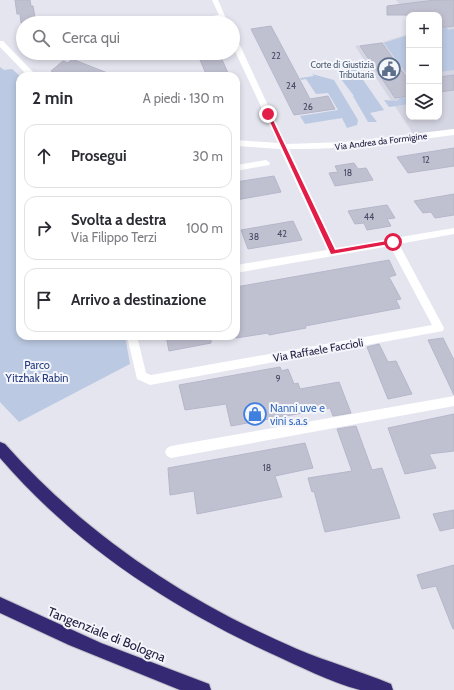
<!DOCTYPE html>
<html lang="it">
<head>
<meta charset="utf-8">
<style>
  :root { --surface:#fff; --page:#f2f2f3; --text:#2b2b33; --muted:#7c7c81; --line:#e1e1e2 }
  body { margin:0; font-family:Cabin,sans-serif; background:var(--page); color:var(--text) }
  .controls { position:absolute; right:12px; top:12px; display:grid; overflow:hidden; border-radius:8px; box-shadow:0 2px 6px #0003 }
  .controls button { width:36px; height:36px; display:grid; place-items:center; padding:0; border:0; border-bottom:1px solid var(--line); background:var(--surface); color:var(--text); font:20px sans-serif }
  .stop { position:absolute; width:12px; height:12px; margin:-9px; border:3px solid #e11d48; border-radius:50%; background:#fff }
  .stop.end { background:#e11d48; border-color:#fff; box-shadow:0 1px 4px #0008 }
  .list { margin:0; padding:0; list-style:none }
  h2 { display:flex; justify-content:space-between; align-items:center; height:52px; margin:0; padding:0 16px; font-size:17px }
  h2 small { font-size:13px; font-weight:400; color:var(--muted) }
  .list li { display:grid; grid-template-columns:26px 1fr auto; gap:12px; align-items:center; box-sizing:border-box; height:64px; margin:0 8px 8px; padding:0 8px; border:1px solid var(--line); border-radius:12px }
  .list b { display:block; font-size:15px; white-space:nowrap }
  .list p { margin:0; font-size:13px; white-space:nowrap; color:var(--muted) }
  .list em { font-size:13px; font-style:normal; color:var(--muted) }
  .icon { flex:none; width:22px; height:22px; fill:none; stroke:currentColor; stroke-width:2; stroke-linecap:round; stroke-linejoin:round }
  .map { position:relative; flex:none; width:454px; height:690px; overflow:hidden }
  .search { position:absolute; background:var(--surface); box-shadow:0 2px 6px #0003; left:16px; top:16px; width:224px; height:44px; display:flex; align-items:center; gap:10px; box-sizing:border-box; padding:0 14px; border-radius:22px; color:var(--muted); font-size:15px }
  .panel { position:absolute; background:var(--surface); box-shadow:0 2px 6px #0003; left:16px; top:72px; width:224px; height:268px; border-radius:12px }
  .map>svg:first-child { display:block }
</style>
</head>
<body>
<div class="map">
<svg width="454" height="690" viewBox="0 0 454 690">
  <rect width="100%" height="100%" fill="#e4e5ef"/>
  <path fill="#d5d6e3" d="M396,0H454V129L414,135L355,46L383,42L409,34V117H439V15H409Z"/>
  <g fill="#bbc9e2">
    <path d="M447,28L448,30L454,29V70L439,72V29Z"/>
    <path d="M409,35V77L384,43Z"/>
    <path d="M352,64L384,110L370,113L377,122H368L353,96H354L341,79L347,75Z"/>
    <path d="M0,67L4,70L12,69L20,76V336H125L130,364L19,422L0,402Z"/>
    <path d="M312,74L334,80L358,120L357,125L347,128L342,118L305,124L300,116L338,110L328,93L316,94L306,79L301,80L300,78L314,76Z"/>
    <path d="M408,97L409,104L389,107L384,100L397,101L400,98Z"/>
  </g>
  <g fill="#c0c1d0" stroke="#b5b6ca">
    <path d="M15,0H30L31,6H33L36,23H21L20,14H17Z"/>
    <path d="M435,0H454V26L439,28V15H387V6Z"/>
    <path d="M271,26L310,99L328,96L335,109L294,115L251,29Z"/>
    <path d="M382,43L409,81V96L395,98L360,46Z"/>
    <path d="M197,53H219L228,73L207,76Z"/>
    <path d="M72,59L110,74L109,76H51L55,73L51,71L63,61L68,63Z"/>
    <path d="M454,75V90L439,92V77Z"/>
    <path d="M454,148V166L408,173L397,157Z"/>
    <path d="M354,163L358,169L366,168L373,180L335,186L329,173L338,172L335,166Z"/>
    <path d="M274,176L281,192L236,200V182Z"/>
    <path d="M454,194V215L435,218L431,212L423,213L414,201Z"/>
    <path d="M387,205L395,218L387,219L391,226L367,230L364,223L355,224L348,211Z"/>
    <path d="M293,221L302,240L248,249L241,230Z"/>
    <path d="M389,260L396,275L389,277L401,299L396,300L400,308L305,326L306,328L269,335L268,333L236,338V287Z"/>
    <path d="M166,336H211V343L169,351Z"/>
    <path d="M443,338L454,360V395L428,340Z"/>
    <path d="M379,344L388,362L396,361L412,394L388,399L367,347Z"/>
    <path d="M280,367L282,371L288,369L294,384L298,383L300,389L339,382L351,413L333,416L330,408L231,426L226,404L185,410L179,385Z"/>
    <path d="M454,414V451L429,454L436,468L405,474L388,428Z"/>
    <path d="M356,426L372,470L382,468L400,518L325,532L314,491L312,492L308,478L352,471L337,429Z"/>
    <path d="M305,443L313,468L275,476L282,497L197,514L194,491L170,495L168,468Z"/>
    <path d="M454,510V528L440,531L433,514Z"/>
    <path d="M454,565V629H453L436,586L422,589L417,575Z"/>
  </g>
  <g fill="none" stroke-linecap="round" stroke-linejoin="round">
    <g stroke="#c2c1ca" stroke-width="2">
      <g id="motorway">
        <path d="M0,442L5,444C86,535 185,601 297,649C328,662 360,671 391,684L393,690C383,690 370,690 360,690C330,682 299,666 270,653C168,606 74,544 0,458Z"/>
        <path d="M0,597L101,643L209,684L211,690H180L69,645L0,613Z"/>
      </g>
    </g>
    <g fill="#fff" fill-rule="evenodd">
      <path d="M212,0H218L228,23H222L220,19L190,23H170L173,21L219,15Z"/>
      <path d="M233,37L237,39L286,144L345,142L454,129V135C399,142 344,150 289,149L336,248L454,228V234L399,244L444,328L443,331L150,385L137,379L127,336H137L146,373L151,375L432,325L390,246L236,273V265L327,250L280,149L236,146V140L278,143L233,47Z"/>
      <path d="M0,41H3L37,76H28L0,47Z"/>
      <path d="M266,160L270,163L269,165L236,171V165Z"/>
      <path d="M454,396V406L171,458L167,456L165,452L167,448L171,446Z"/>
    </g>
    <use href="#motorway" fill="#352973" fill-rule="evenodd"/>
  </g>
  <path fill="#e11d48" d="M266,113L270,114L335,250L393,240L396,242L395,243L331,254Z"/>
  <defs>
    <g id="civic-ring" transform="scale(1.15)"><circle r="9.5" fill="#f5f6fb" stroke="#5c6f8a" stroke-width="1.5"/><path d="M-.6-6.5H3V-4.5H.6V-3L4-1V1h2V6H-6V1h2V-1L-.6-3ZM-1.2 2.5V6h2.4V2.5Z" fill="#5c6f8a"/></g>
    <g id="shop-ring" transform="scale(1.15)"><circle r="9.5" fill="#f5f6fb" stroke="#3f7fe0" stroke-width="1.5"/><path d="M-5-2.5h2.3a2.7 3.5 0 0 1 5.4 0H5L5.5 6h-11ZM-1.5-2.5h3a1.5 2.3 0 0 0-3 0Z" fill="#3f7fe0"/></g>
  </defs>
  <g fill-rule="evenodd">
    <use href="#civic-ring" x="389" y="69"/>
    <use href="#shop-ring" x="255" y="414"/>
  </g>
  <g text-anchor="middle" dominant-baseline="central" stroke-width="4" stroke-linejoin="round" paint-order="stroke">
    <g font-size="9" fill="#4b4966">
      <text x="276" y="55">22</text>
      <text x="291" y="85">24</text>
      <text x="308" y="106">26</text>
      <text x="426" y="159">12</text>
      <text x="348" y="172">18</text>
      <text x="369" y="216">44</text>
      <text x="282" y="233">42</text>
      <text x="254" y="236">38</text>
      <text x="278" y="378">9</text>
      <text x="267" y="467">18</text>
    </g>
    <g font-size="9" fill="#4e5e75" stroke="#f5f6fb" text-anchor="end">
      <text x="374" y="64">Corte di Giustizia<tspan x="374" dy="10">Tributaria</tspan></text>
    </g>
    <g font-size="9" fill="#242143" stroke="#f5f6fb">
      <text transform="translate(381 141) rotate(-7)">Via Andrea da Formigine</text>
    </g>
    <g font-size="11" fill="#242143" stroke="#f5f6fb">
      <text transform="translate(318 350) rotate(-10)">Via Raffaele Faccioli</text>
    </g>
    <g font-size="11" fill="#263c80" stroke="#f5f6fb">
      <text x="37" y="365">Parco<tspan x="37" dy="13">Yitzhak Rabin</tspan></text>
    </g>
    <g font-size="11" fill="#366cbe" stroke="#f5f6fb" text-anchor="start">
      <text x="270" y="408">Nanni uve e<tspan x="270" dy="13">vini s.a.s</tspan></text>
    </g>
    <g font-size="13" fill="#242143" stroke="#f5f6fb">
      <text transform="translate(107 634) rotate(22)">Tangenziale di Bologna</text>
    </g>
  </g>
</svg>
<div class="controls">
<button>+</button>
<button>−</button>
<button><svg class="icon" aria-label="layers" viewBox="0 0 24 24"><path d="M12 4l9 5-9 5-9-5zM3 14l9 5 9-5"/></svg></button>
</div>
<div class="stop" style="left:393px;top:242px"></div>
<div class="stop end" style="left:268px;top:114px"></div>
<div class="search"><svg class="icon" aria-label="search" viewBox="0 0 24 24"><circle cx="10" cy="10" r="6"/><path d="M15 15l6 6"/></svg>Cerca qui</div>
<section class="panel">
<h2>2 min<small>A piedi · 130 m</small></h2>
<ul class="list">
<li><svg class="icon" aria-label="ahead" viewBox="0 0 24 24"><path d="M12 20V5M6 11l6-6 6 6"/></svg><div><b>Prosegui</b></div><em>30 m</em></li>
<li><svg class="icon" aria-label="right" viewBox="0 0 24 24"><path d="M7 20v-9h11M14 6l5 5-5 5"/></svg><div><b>Svolta a destra</b><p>Via Filippo Terzi</p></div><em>100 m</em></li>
<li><svg class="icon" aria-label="arrive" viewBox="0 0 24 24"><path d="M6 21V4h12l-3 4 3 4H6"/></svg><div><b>Arrivo a destinazione</b></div></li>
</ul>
</section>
</div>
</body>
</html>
